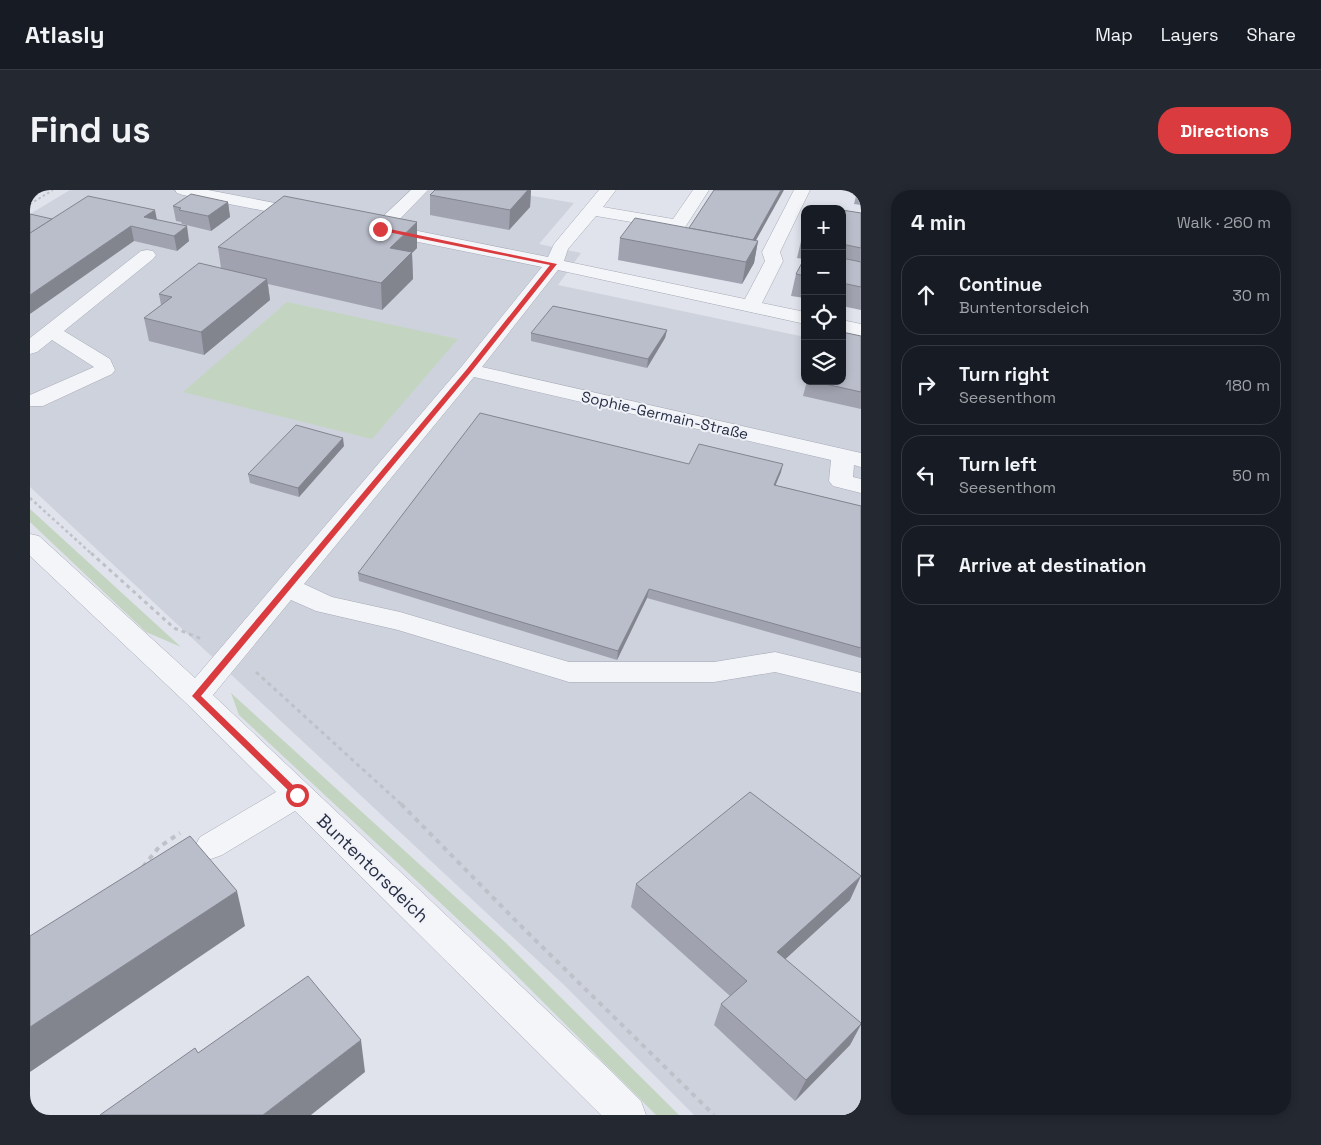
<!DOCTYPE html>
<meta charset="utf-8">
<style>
body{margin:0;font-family:"Space Grotesk",sans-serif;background:#242831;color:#f1f3f6}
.controls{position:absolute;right:15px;top:15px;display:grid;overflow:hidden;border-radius:10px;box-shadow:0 2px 8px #0003}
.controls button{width:45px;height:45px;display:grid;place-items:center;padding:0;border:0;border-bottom:1px solid #363941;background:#171b24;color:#f1f3f6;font:25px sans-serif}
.stop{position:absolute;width:15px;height:15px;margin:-11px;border:4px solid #da3b3f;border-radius:50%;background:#fff}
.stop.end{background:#da3b3f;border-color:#fff;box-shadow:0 1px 5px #0008}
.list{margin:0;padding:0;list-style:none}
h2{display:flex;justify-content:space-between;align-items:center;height:65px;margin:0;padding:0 20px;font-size:21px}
h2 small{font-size:16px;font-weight:400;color:#9ea1a6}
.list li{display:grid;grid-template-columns:32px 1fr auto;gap:15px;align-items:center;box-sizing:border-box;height:80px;margin:0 10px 10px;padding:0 10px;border:1px solid #363941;border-radius:20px}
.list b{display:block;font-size:19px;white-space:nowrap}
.list p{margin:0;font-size:16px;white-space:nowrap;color:#9ea1a6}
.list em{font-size:16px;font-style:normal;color:#9ea1a6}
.icon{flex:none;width:28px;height:28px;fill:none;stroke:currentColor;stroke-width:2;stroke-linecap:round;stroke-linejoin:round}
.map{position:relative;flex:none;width:831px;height:925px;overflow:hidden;border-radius:20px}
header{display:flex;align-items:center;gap:30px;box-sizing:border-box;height:70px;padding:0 25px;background:#171b24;border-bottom:1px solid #363941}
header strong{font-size:24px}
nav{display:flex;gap:28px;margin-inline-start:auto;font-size:18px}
.intro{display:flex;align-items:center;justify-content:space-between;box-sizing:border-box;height:120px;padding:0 30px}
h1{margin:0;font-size:35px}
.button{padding:12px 22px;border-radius:20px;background:#da3b3f;color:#fff;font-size:18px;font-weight:700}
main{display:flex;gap:30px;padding:0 30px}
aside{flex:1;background:#171b24;border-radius:20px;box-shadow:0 2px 8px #0003}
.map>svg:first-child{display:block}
.built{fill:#ced2dd}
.green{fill:#c3d5c1}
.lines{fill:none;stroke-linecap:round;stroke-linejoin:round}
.minor-casing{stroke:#a5a9b6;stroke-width:1}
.path-far3{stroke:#bfc1c9;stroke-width:2;stroke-dasharray:2.5 2.5;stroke-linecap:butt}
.path-far2{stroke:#bfc1c9;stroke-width:2.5;stroke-dasharray:3 3;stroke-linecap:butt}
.path-far1{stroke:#bfc1c9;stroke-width:3;stroke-dasharray:4 4;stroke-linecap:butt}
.path{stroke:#bfc1c9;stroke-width:4;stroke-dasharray:5 5;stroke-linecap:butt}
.minor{fill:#f4f5f8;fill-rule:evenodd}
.wall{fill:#a0a3af}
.shaded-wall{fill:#82858e}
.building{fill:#babecb;stroke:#82858e}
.route{fill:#da3b3f}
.labels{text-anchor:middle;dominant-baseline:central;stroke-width:4;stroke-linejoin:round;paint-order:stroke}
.far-street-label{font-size:15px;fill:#272e44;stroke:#f0f2f8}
.street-label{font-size:18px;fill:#272e44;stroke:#f0f2f8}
</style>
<header>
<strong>Atlasly</strong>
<nav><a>Map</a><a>Layers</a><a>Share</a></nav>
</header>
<div class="intro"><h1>Find us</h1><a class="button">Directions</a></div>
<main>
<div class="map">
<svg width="831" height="925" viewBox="0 0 831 925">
<rect width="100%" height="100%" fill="#e0e3eb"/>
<!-- built -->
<path class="built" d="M 40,0 L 468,0 L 544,13 L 509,54 L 551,63 L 528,95 L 775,147 L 775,191 L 812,191 L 831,159 L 831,925 L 664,925 L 534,795 L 0,297 L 0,24 Z"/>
<!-- green -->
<g class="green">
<path d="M 257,112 L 428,149 L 342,249 L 153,202 Z"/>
<path d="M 0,319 L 151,457 L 116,442 L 0,332 Z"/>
<path d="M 201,503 L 475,752 L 649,925 L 626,925 L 463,762 L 209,525 Z"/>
</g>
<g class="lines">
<defs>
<g id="minor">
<path d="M 145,0 L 178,0 L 276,19 L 282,20 L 284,24 L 282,28 L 276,29 L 153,5 L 147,3 Z"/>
<path d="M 381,0 L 398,0 L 363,36 L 518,67 L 524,54 L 569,0 L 586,0 L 573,17 L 643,29 L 663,0 L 679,0 L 654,39 L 648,40 L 566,26 L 538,59 L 534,71 L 715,109 L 735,71 L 732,62 L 764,0 L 780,0 L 750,62 L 753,71 L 732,113 L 775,122 L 775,134 L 528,80 L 452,177 L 831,263 L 831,277 L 824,275 L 823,287 L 831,289 L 831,303 L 803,296 L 799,291 L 801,270 L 444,187 L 274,394 L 302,407 L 370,422 L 539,472 L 684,472 L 745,462 L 831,483 L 831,503 L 745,482 L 684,492 L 539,492 L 368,440 L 286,421 L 261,410 L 183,505 L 581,881 L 611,911 L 616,925 L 571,925 L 265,621 L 192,665 L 181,669 L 170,665 L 165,656 L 170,647 L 246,602 L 156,513 L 0,366 L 0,344 L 9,346 L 165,488 L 432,176 L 512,77 L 344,43 L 341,39 L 344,35 Z"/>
<path d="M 117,60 L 123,61 L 126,65 L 123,69 L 34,141 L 80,169 L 85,180 L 82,184 L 13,216 L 0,216 L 0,205 L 64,177 L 22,150 L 7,162 L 0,164 L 0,148 L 111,61 Z"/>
<path d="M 812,130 L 831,134 L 831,146 L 812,142 Z"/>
</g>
</defs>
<!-- minor casing -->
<use href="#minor" class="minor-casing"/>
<!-- path-far3 -->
<path class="path-far3" d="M 0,14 L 23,0"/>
<!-- path-far2 -->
<path class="path-far2" d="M 0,308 L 63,365"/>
<!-- path-far1 -->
<g class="path-far1">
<path d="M 61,363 L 144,438 L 172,449"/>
<path d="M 226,482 L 372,615"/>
</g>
<!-- path -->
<g class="path">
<path d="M 371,614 L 493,738 L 684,925"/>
<path d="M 113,677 L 129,657 L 150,643"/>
</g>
<!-- minor -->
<use href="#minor" class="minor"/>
</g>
<!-- wall -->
<g class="wall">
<path d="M 405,0 L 501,0 L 500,17 L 479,40 L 400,25 L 400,5 Z"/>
<path d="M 817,0 L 831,0 L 831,15 L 824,14 L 827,2 Z"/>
<path d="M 198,12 L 200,27 L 181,41 L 152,34 L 151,32 L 146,31 L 143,16 Z"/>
<path d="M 812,20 L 831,23 L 831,120 L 812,116 Z"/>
<path d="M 22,29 L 127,30 L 159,51 L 147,61 L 104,51 Z"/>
<path d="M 775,41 L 775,108 L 761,106 L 766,84 L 774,69 L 767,68 L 772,47 Z"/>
<path d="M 590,48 L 725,51 L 728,51 L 724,73 L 712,94 L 588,70 Z"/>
<path d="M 188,57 L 387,58 L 382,63 L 383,89 L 352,120 L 238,94 L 240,110 L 174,165 L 119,151 L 114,128 L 131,115 L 129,104 L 191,78 Z"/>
<path d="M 637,140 L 635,148 L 617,178 L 501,151 L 501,143 Z"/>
<path d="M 831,146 L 831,219 L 773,206 L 777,191 L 812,191 Z"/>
<path d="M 314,256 L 269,307 L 220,293 L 218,284 Z"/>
<path d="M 659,274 L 751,282 L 745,295 L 831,316 L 831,468 L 617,408 L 587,470 L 329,391 L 328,383 Z"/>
<path d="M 606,694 L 820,710 L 755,769 L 831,835 L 820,855 L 765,911 L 684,835 L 691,814 L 700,806 L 601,717 Z"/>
</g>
<!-- shaded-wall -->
<g class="shaded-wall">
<path d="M 498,0 L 501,0 L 500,17 L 479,40 L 480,20 Z"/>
<path d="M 751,0 L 754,0 L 720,61 L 721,53 Z"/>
<path d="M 198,12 L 200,27 L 181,41 L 178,26 Z"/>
<path d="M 125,20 L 128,35 L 114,27 Z"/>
<path d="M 387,32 L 387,58 L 382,63 L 383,89 L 352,120 L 351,93 L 360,58 Z"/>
<path d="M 101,36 L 104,51 L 0,124 L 0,105 Z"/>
<path d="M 157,36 L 159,51 L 147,61 L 144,46 Z"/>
<path d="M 728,51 L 724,73 L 712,94 L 716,72 Z"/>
<path d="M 237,89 L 240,110 L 174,165 L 171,142 Z"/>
<path d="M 637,140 L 635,148 L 617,178 L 618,169 Z"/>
<path d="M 313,248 L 314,256 L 269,307 L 268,298 Z"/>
<path d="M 753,274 L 751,282 L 742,304 L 744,295 Z"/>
<path d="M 619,399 L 617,408 L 587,470 L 588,461 Z"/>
<path d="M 831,686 L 820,710 L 738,785 L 747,762 Z"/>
<path d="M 207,701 L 215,736 L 0,882 L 0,837 Z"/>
<path d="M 831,834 L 820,855 L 765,911 L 776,890 Z"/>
<path d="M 331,850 L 335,882 L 281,925 L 233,925 Z"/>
</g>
<!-- building -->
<g class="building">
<path d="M 405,0 L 498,0 L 480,20 L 400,5 Z"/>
<path d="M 684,0 L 751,0 L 723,50 L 659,38 Z"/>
<path d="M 161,4 L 198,12 L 178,26 L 149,20 L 151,18 L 143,16 Z"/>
<path d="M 58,6 L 125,20 L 114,27 L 157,36 L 144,46 L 101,36 L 0,105 L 0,43 Z"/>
<path d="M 254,6 L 387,32 L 360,58 L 382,62 L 351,93 L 188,57 Z"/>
<path d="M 788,16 L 806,19 L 787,19 Z"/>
<path d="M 812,20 L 831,23 L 831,58 L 812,54 Z"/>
<path d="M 0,24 L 22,29 L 0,43 Z"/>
<path d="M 605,28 L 728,51 L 716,72 L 590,48 Z"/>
<path d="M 775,41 L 775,47 L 772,47 Z"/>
<path d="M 775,67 L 775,86 L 766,84 Z"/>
<path d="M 812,68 L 831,72 L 831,97 L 812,93 Z"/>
<path d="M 169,73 L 237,89 L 171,142 L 114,128 L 142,107 L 129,104 Z"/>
<path d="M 523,116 L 637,140 L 618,169 L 501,143 Z"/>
<path d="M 812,142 L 831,146 L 831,202 L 782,191 L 812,191 Z"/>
<path d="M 450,223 L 659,274 L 669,254 L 753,274 L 744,295 L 831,316 L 831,458 L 619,399 L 588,461 L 328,383 Z"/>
<path d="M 266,235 L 313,248 L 268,298 L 218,284 Z"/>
<path d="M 720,602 L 831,686 L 747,762 L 831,833 L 831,834 L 776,890 L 691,814 L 717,791 L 606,694 Z"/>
<path d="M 160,646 L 207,701 L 0,837 L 0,746 Z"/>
<path d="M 278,786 L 331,850 L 233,925 L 70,925 L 165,858 L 168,863 Z"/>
</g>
<!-- route -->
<path class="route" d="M 350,37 L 527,74 L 441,182 L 171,506 L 270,602 L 271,605 L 267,609 L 162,506 L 437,179 L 520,75 L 348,40 Z"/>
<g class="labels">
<!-- far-street labels -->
<g class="far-street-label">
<text transform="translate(635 225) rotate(13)">Sophie-Germain-Straße</text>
</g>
<!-- street labels -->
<g class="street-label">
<text transform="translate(343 678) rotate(44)">Buntentorsdeich</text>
</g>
</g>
</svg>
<div class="controls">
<button>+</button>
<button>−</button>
<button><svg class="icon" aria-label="locate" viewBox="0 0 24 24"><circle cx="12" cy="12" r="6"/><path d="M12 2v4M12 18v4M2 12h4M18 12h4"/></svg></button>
<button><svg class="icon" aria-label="layers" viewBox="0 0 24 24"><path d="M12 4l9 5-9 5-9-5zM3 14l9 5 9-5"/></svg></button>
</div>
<div class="stop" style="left:267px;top:605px"></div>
<div class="stop end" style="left:350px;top:39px"></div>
</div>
<aside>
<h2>4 min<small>Walk · 260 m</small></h2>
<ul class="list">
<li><svg class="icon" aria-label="ahead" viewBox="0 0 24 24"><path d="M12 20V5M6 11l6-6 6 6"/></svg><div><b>Continue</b><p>Buntentorsdeich</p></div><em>30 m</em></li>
<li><svg class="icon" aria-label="right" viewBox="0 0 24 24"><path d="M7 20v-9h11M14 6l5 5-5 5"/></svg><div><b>Turn right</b><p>Seesenthom</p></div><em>180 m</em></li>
<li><svg class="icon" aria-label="left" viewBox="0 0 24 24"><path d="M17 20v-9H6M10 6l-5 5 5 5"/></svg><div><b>Turn left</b><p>Seesenthom</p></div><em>50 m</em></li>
<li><svg class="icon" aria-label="arrive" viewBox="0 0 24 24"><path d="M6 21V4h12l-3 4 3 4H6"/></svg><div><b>Arrive at destination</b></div></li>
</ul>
</aside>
</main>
